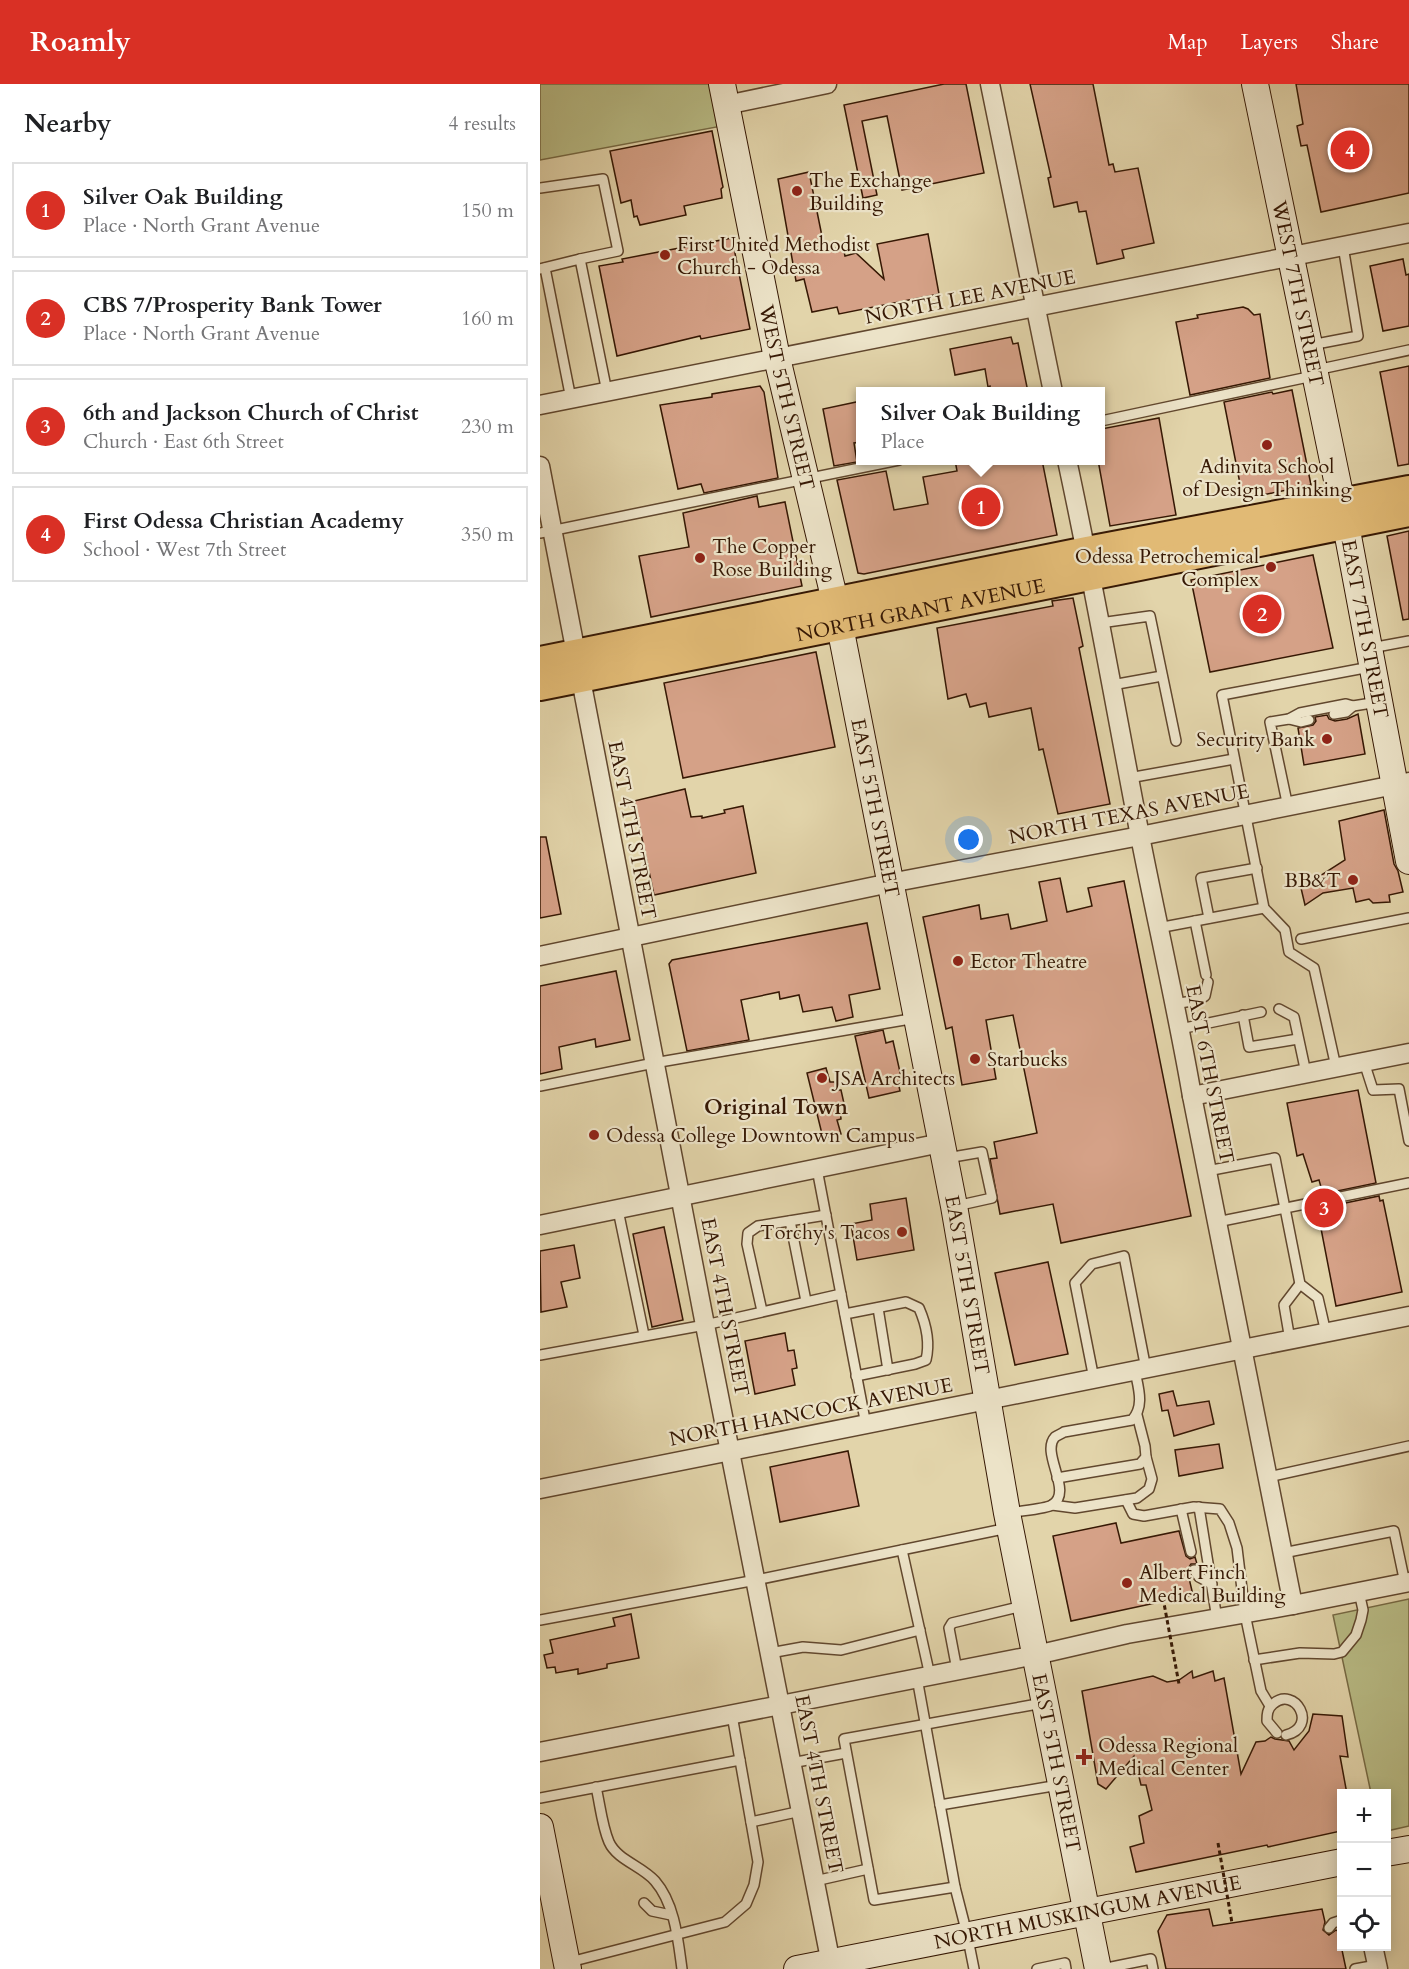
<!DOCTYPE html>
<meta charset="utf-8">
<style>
body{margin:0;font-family:Cardo,serif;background:#f6f6f6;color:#202124}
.controls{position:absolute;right:18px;bottom:18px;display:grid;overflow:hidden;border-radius:0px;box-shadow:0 3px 15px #0003}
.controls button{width:54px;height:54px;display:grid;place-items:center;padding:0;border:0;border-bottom:2px solid #e0e0e0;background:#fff;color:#202124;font:30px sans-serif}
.you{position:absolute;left:429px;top:756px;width:21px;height:21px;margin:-15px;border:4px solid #fff;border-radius:50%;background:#1a73e8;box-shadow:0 0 0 9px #1a73e833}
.badge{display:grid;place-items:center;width:39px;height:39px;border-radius:50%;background:#d93025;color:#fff;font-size:20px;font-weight:700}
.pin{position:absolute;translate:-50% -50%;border:3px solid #fff;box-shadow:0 2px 6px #0006}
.popup{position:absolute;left:316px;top:303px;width:249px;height:78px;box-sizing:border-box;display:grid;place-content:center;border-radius:0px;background:#fff;filter:drop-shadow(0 2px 4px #0005);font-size:20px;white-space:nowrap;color:#757577}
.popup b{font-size:22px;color:#202124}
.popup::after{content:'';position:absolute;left:50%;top:100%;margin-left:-12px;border:12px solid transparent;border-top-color:#fff}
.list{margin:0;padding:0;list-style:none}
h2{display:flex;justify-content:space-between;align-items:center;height:78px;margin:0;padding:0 24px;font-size:26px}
h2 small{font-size:20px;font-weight:400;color:#757577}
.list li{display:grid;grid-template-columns:39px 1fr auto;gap:18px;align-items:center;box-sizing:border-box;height:96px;margin:0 12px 12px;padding:0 12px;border:2px solid #e0e0e0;border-radius:0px}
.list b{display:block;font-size:22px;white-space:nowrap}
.list p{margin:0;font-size:20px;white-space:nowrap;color:#757577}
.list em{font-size:20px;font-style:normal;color:#757577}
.icon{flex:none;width:33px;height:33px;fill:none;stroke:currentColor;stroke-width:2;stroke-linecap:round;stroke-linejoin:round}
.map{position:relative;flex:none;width:869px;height:1885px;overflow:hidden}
header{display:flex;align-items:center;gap:36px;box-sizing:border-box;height:84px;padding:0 30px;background:#d93025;color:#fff}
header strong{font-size:28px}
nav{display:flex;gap:33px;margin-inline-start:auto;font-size:21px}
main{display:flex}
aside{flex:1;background:#fff}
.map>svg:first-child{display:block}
.green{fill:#b8bb85;stroke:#776a44;stroke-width:1.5}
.building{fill:#d5a187;stroke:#361804;stroke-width:1.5}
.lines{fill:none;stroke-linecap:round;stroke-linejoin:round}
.lane-casing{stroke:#61472e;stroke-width:12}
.street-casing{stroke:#61472e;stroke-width:21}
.secondary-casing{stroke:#361804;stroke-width:28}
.primary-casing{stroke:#361804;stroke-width:32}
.lane{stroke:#ece3c8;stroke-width:9}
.street{stroke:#ece3c8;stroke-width:18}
.secondary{stroke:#ece3c8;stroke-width:26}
.primary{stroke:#e1ba75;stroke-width:28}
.path-bridge{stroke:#361804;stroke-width:3;stroke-dasharray:4.5 3;stroke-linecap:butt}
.poi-dot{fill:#8f2418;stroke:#ece3c8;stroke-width:2}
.labels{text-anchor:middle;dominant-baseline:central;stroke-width:4.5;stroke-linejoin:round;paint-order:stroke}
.poi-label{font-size:20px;fill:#361804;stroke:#ece3c8;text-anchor:start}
.street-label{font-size:20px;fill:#361804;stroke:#ece3c8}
.neighbourhood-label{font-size:21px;font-weight:bold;fill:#361804;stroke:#ece3c8}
</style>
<header>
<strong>Roamly</strong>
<nav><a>Map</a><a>Layers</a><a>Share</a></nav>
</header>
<main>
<aside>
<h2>Nearby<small>4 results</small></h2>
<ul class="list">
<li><span class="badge">1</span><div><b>Silver Oak Building</b><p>Place · North Grant Avenue</p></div><em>150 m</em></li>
<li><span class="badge">2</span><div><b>CBS 7/Prosperity Bank Tower</b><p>Place · North Grant Avenue</p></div><em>160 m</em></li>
<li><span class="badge">3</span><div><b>6th and Jackson Church of Christ</b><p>Church · East 6th Street</p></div><em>230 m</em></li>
<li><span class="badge">4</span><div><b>First Odessa Christian Academy</b><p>School · West 7th Street</p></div><em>350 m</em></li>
</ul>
</aside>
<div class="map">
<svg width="869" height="1885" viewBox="0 0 869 1885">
<rect width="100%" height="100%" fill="#e2d4aa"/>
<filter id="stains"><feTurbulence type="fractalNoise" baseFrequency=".00333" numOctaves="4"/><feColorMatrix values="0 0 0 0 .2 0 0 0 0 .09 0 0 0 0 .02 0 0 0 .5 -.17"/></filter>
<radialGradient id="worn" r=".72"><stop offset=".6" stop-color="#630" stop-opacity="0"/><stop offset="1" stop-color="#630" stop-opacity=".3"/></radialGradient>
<!-- green -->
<g class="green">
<path d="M 0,0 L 174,0 L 182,42 L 0,76 Z"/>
<path d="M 869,1515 L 869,1742 L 847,1747 L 846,1710 L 831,1709 L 793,1531 Z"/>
</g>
<!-- building -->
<g class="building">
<path d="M 404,0 L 426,0 L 444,89 L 362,106 L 347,32 L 322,37 L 337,111 L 323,114 L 304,21 Z"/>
<path d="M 490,0 L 553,0 L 569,81 L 573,80 L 575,88 L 598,84 L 614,159 L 582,166 L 584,174 L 557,180 L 546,127 L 539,128 L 537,118 L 514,123 L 508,94 L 511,93 Z"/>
<path d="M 756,0 L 869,0 L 869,109 L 781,128 L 767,61 L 761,62 L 757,42 L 763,40 Z"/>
<path d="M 172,47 L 183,103 L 181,105 L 182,114 L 144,122 L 146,131 L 100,141 L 97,132 L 94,133 L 91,116 L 81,119 L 70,67 Z"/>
<path d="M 269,88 L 285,167 L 303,163 L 305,172 L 316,169 L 344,195 L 337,160 L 388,150 L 399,210 L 299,230 L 297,223 L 272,228 L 264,195 L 256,197 L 238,95 Z"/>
<path d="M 192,154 L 210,245 L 161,255 L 160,252 L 77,272 L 59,182 L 83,178 L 82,175 Z"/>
<path d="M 863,175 L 866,191 L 869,190 L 869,242 L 843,247 L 830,182 Z"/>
<path d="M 703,223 L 708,225 L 714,231 L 720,230 L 730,294 L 650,311 L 636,238 L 658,234 L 657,231 Z"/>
<path d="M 471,253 L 473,260 L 478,259 L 488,308 L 451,308 L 450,302 L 448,303 L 445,285 L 415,291 L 410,265 Z"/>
<path d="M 869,282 L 869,380 L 858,382 L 840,288 Z"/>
<path d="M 220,302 L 224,308 L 238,394 L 164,409 L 161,400 L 138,405 L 120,321 L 172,313 L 172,310 Z"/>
<path d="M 752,306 L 771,401 L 703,415 L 684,318 L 732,308 L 733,310 Z"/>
<path d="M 321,317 L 321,358 L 314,359 L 317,378 L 294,382 L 283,325 Z"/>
<path d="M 619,334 L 636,431 L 570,442 L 558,376 L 561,376 L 561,345 Z"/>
<path d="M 415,376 L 502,376 L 517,451 L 324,490 L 318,489 L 297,396 L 346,387 L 354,426 L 388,420 L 383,393 L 417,387 Z"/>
<path d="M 217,412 L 219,423 L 245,418 L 262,502 L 111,533 L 99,472 L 149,463 L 143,429 Z"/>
<path d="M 869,447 L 869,535 L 863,536 L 847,452 Z"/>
<path d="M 773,471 L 793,564 L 670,588 L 651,496 Z"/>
<path d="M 533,514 L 543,562 L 539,564 L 570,720 L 518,730 L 503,665 L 499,666 L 491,624 L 449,633 L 446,619 L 430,623 L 426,610 L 408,615 L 397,544 L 513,522 L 512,517 Z"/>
<path d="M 276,568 L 295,663 L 143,694 L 124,599 Z"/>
<path d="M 818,630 L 825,670 L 764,681 L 758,644 L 773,641 L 776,637 L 775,633 L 787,631 L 789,635 L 795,637 L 807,635 Z"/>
<path d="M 145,705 L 151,733 L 162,732 L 162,734 L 185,729 L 184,726 L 203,722 L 216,789 L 114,811 L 94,717 Z"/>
<path d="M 844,726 L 854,780 L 858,787 L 863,808 L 849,811 L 850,818 L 833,819 L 829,815 L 816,818 L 813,804 L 783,809 L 765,821 L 761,804 L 805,776 L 799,737 Z"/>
<path d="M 0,753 L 6,753 L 21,830 L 0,834 Z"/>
<path d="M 520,794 L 527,828 L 552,822 L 548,804 L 584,797 L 651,1132 L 521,1159 L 513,1120 L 460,1130 L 450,1075 L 457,1074 L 454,1058 L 497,1049 L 473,931 L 446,936 L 456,995 L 422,1001 L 412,943 L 406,945 L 383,833 L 439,821 L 441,835 L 468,830 L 471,845 L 507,837 L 499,798 Z"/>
<path d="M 327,839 L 340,905 L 309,911 L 313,933 L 296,937 L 292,923 L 263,928 L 259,911 L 240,915 L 239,908 L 201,916 L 209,956 L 147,967 L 129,880 L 132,876 Z"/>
<path d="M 76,887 L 90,956 L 56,963 L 55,955 L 19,963 L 22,985 L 0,990 L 0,902 Z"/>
<path d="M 343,946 L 346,959 L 353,957 L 362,997 L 358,998 L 360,1007 L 329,1014 L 315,952 Z"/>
<path d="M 286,984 L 290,998 L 295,998 L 297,1006 L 301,1006 L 305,1024 L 300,1025 L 301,1035 L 297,1036 L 301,1050 L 283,1054 L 267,989 Z"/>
<path d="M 818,1006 L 836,1099 L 783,1110 L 779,1096 L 772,1098 L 763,1070 L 757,1072 L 747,1019 Z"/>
<path d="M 839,1112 L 840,1117 L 843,1116 L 862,1208 L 796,1222 L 778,1129 L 787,1127 L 786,1123 Z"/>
<path d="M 366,1114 L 374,1166 L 317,1176 L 311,1140 L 332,1136 L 330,1120 Z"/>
<path d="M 124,1143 L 143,1236 L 112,1243 L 93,1150 Z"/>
<path d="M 34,1161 L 40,1194 L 21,1198 L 27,1223 L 1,1228 L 0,1167 Z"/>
<path d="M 508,1178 L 528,1270 L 475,1281 L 455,1189 Z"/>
<path d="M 245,1249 L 248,1267 L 254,1266 L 257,1284 L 252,1285 L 255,1301 L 215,1310 L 205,1257 Z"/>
<path d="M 633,1307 L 637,1322 L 669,1317 L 674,1340 L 634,1352 L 628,1326 L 622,1327 L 619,1310 Z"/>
<path d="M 679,1360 L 683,1384 L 639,1392 L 635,1366 Z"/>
<path d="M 308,1367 L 319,1422 L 240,1438 L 230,1383 Z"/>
<path d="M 576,1439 L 581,1459 L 639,1447 L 646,1472 L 650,1475 L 655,1473 L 657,1480 L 651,1480 L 647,1486 L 653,1511 L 531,1537 L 513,1452 Z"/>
<path d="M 91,1530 L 99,1574 L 67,1580 L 67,1584 L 38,1590 L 38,1585 L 16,1589 L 15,1583 L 7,1584 L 4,1571 L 13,1569 L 10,1556 L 75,1542 L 73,1534 Z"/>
<path d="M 652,1587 L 653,1594 L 673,1587 L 675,1597 L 684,1594 L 701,1690 L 716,1658 L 725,1657 L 731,1653 L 735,1655 L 749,1657 L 754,1666 L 769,1647 L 773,1630 L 802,1632 L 808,1673 L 800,1672 L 807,1710 L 801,1710 L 801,1747 L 728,1763 L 727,1761 L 596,1788 L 590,1763 L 604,1759 L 599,1732 L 612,1726 L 606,1701 L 601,1701 L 594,1672 L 566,1705 L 558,1700 L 542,1607 L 613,1592 L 627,1598 L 639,1596 Z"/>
<path d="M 669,1825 L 673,1842 L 782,1825 L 785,1838 L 783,1846 L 789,1851 L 796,1846 L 798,1847 L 806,1885 L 626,1885 L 618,1847 L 627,1831 Z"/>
</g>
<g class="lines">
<defs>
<g id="lane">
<path d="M 0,104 L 63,95 L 78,167 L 40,175"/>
<path d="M 5,184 L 31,315"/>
<path d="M 0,185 L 40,175 L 67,308"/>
<path d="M 771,261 L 818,252 L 803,162"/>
<path d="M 776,286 L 869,266"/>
<path d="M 561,337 L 773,292"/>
<path d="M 0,449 L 359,376"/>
<path d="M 560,539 L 610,532 L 636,657"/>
<path d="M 831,564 L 869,557"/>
<path d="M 572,601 L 622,592"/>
<path d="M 794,630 L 806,628 L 813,622"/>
<path d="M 749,635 L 761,638 L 769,636"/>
<path d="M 589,694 L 694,675"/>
<path d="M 748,723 L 730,638 L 749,635 L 760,629 L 806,620 L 813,622 L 838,618"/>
<path d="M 669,834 L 661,794 L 717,784"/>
<path d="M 655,837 L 666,891"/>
<path d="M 618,844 L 724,824"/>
<path d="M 761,855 L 869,834"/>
<path d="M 633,920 L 659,916 L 665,912 L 668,898"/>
<path d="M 739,925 L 754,933 L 766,989"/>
<path d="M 703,931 L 709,963 L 758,955"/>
<path d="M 640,945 L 721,928"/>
<path d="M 824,978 L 833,1006 L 859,1005 L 869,1057"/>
<path d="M 796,983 L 774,884 L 749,868 L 745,846 L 724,824 L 682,611 L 830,583"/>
<path d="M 0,1002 L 114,979 L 376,934"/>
<path d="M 407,1074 L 442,1068 L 452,1114 L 416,1122"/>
<path d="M 277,1085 L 326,1341"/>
<path d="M 667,1087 L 735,1074 L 760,1200 L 778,1214 L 786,1249"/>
<path d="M 78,1126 L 104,1251"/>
<path d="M 250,1137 L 266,1217"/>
<path d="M 677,1138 L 869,1099"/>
<path d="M 338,1224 L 348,1286"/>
<path d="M 222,1227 L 207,1160 L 208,1149 L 218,1142 L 286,1131"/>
<path d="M 305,1230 L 366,1218 L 379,1224 C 386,1240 390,1259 386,1276 L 375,1280 L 316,1292"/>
<path d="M 750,1256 L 744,1221 L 760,1200"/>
<path d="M 0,1271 L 165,1241 L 301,1210"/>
<path d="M 554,1295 L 535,1199 L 552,1180 L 584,1172 L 606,1285"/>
<path d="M 728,1393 L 869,1362"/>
<path d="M 517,1394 L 600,1380 L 606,1373 L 605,1362 L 597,1331"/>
<path d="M 586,1416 L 593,1430 L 604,1432 L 654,1423 L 680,1425 L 689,1439 L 697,1464 L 705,1530 L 721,1607 L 730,1622"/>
<path d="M 512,1421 L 535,1424 L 597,1414 L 609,1405 L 612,1395 L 606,1373"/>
<path d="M 659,1423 L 677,1535"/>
<path d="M 641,1425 L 651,1468"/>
<path d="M 469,1429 C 478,1427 506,1425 512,1421 C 534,1408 500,1369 515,1353 C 518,1351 521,1350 524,1348 L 592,1336 C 605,1322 598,1303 595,1287"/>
<path d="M 362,1466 L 390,1592"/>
<path d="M 743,1469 L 854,1447 L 865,1499"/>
<path d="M 654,1486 L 659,1493 L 672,1500"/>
<path d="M 0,1536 L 216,1496 L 468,1444"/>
<path d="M 230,1569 L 263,1563 L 301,1566 L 380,1546"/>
<path d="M 714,1576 L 760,1569 L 794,1570 L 802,1568 L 816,1551 L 821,1536 L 823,1526 L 819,1508"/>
<path d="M 417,1586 L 409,1544 L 412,1539 L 483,1522"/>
<path d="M 377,1594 L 415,1803 L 427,1850 L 434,1885"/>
<path d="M 737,1649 L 727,1637 C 727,1631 727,1625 733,1620 C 755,1601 779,1643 746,1651"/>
<path d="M 251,1679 L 306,1669"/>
<path d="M 56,1703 C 60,1720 62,1742 69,1758 C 77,1776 102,1782 115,1797 C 135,1820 138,1856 142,1885"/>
<path d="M 0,1714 L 200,1676"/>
<path d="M 400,1721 L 519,1701"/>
<path d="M 211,1738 L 261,1727"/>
<path d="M 275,1797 L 328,1785"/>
<path d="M 415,1803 L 334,1816 L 304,1655 L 503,1619"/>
<path d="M 104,1819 L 112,1827 L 131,1831"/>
<path d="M 789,1844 L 793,1839 L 802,1836"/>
<path d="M 30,1878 L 185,1838 L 206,1820 L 214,1801 L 218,1778 L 192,1631"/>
<path d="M 497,1885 L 525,1879 L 526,1885"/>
<path d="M 562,1885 L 611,1875 L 613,1885"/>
<path d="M 815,1885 L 837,1881"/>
</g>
<g id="street">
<path d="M 450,0 L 513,308"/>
<path d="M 186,21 L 287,0"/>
<path d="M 0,321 L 869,149"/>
<path d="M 527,376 C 554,501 576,627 600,752 C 617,839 637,925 652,1012 L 753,1521"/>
<path d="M 0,382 L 165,1241 L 292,1885"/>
<path d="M 0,872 L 350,799 L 600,752 L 869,698"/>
<path d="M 652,1012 L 869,969"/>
<path d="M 0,1141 L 401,1059"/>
<path d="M 0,1405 L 869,1232"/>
<path d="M 0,1668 L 496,1571 L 587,1550 L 753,1521 L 869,1498"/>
<path d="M 833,1862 L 838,1885"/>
</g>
<g id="secondary">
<path id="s1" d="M 182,0 L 237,274 L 295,517 L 414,1122 L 467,1429 L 558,1885"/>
<path id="s2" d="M 715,0 L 802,420 L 869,777"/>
<path d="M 0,1743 L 28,1885"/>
<path d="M 846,1769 L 869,1765"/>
<path id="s3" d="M 257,1885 L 802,1778"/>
</g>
<g id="primary">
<path d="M 0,577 L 547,467 L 869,406"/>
<path id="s4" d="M 0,602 L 869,428"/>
</g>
</defs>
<!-- lane casing -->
<use href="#lane" class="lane-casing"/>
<!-- street casing -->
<use href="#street" class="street-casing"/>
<!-- secondary casing -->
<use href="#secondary" class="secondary-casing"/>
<!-- primary casing -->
<use href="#primary" class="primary-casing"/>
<!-- lane -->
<use href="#lane" class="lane"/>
<!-- street -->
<use href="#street" class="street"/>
<!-- secondary -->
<use href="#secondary" class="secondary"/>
<!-- primary -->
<use href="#primary" class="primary"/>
<!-- path-bridge -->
<g class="path-bridge">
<path d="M 623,1514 L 639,1600"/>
<path d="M 678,1759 L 692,1839"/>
</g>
</g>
<!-- markers -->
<g class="poi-dot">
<circle cx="257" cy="107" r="6"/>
<circle cx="125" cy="171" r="6"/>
<circle cx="727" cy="361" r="6"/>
<circle cx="160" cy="474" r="6"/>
<circle cx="731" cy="483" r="6"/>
<circle cx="787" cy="655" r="6"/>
<circle cx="813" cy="796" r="6"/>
<circle cx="418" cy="877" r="6"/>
<circle cx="435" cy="975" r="6"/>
<circle cx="282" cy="994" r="6"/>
<circle cx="54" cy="1051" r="6"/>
<circle cx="362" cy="1148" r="6"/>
<circle cx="587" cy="1499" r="6"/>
<path d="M541 1664h6v6h6v6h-6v6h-6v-6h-6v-6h6z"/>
</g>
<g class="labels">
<!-- poi labels -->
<g class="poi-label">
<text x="269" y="96">The Exchange<tspan x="269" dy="23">Building</tspan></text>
<text x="137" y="160">First United Methodist<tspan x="137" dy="23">Church - Odessa</tspan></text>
<text x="727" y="382" text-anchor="middle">Adinvita School<tspan x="727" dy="23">of Design Thinking</tspan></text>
<text x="172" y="462">The Copper<tspan x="172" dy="23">Rose Building</tspan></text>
<text x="719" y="472" text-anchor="end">Odessa Petrochemical<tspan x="719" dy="23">Complex</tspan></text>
<text x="775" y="655" text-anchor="end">Security Bank</text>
<text x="801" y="796" text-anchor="end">BB&amp;T</text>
<text x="430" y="877">Ector Theatre</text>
<text x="447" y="975">Starbucks</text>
<text x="294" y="994">JSA Architects</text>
<text x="66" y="1051">Odessa College Downtown Campus</text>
<text x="350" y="1148" text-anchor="end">Torchy's Tacos</text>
<text x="599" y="1488">Albert Finch<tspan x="599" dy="23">Medical Building</tspan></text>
<text x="558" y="1661">Odessa Regional<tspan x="558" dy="23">Medical Center</tspan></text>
</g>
<!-- street labels -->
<g class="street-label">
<text stroke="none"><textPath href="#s2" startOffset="214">WEST 7TH STREET</textPath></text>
<text transform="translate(430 213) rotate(-11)">NORTH LEE AVENUE</text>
<text stroke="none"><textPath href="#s1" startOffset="320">WEST 5TH STREET</textPath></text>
<text stroke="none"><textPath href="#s4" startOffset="388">NORTH GRANT AVENUE</textPath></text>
<text stroke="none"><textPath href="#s2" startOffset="556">EAST 7TH STREET</textPath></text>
<text stroke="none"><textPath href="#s1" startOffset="740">EAST 5TH STREET</textPath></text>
<text transform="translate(589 730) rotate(-11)">NORTH TEXAS AVENUE</text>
<text transform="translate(92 746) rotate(79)">EAST 4TH STREET</text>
<text transform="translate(670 990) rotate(79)">EAST 6TH STREET</text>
<text stroke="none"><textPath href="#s1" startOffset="1226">EAST 5TH STREET</textPath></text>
<text transform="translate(185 1223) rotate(79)">EAST 4TH STREET</text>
<text transform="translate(271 1328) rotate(-11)">NORTH HANCOCK AVENUE</text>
<text stroke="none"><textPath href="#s1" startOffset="1712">EAST 5TH STREET</textPath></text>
<text transform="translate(279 1700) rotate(79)">EAST 4TH STREET</text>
<text stroke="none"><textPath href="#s3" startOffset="296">NORTH MUSKINGUM AVENUE</textPath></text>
</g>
<!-- neighbourhood labels -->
<g class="neighbourhood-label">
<text x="236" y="1023">Original Town</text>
</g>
</g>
<rect width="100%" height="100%" filter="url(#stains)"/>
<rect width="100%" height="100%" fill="url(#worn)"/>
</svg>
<div class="controls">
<button>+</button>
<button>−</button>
<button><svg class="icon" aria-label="locate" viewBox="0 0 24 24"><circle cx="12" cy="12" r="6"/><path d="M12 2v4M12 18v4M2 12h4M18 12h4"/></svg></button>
</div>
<div class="you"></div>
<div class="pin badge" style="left:441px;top:423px">1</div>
<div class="popup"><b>Silver Oak Building</b>Place</div>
<div class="pin badge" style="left:722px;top:530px">2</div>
<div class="pin badge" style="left:784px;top:1124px">3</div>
<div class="pin badge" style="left:810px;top:66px">4</div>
</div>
</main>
